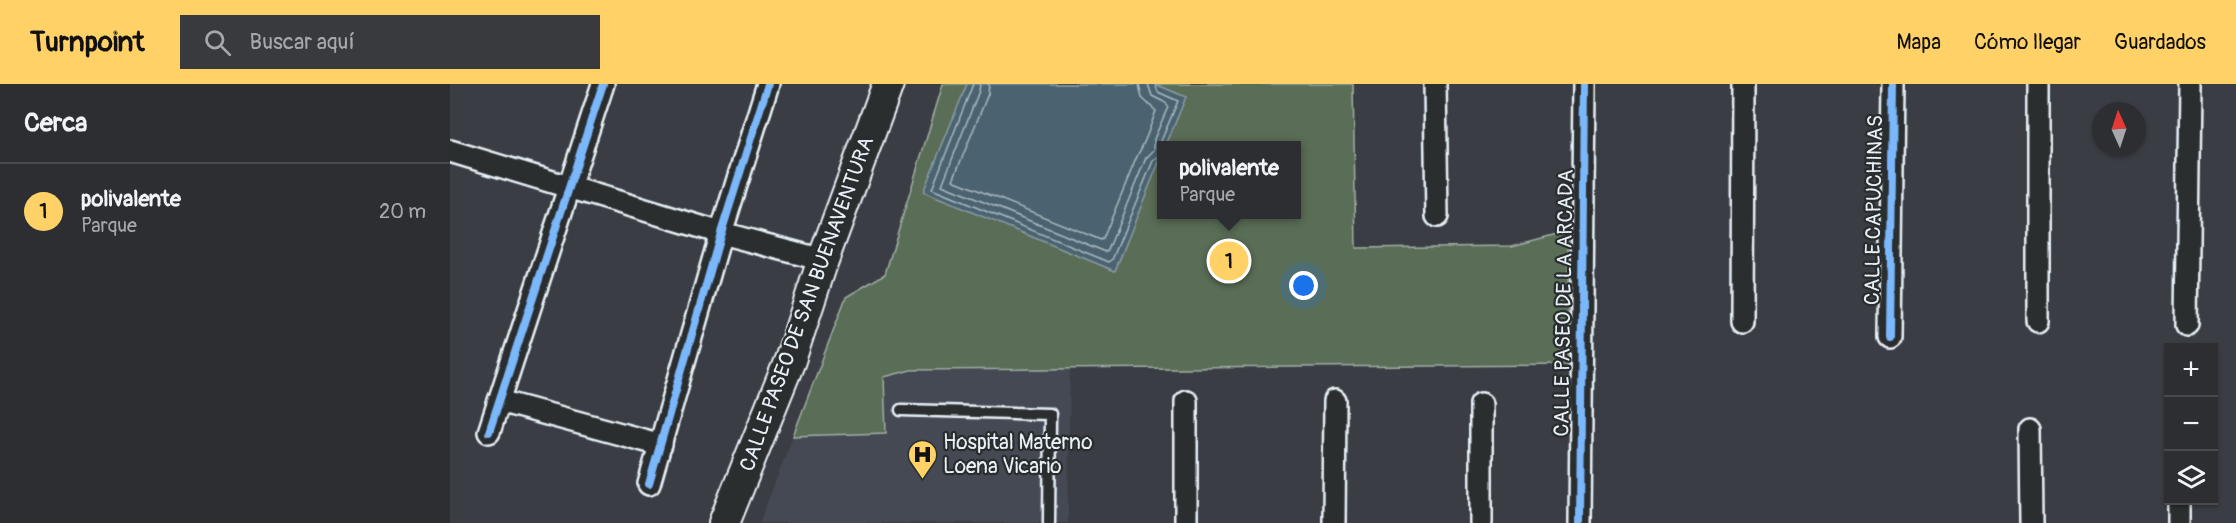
<!DOCTYPE html>
<html lang="es">
<meta charset="utf-8">
<style>
body{margin:0;font-family:Pangolin,sans-serif;background:#383a3e;color:#f1f3f6}
.controls{position:absolute;right:18px;bottom:18px;display:grid;overflow:hidden;border-radius:0px;box-shadow:0 2px 4px #0004}
.controls button{width:54px;height:54px;display:grid;place-items:center;padding:0;border:0;border-bottom:2px solid #484a4d;background:#2c2e32;color:#f1f3f6;font:30px sans-serif}
.compass{position:absolute;left:1642px;top:18px;width:54px;height:54px;border-radius:50%;background:#2c2e32;box-shadow:0 2px 4px #0004;rotate:357deg}
.you{position:absolute;left:854px;top:202px;width:21px;height:21px;margin:-15px;border:4px solid #fff;border-radius:50%;background:#1a73e8;box-shadow:0 0 0 9px #1a73e833}
.badge{display:grid;place-items:center;width:39px;height:39px;border-radius:50%;background:#ffd166;color:#111;font-size:20px;font-weight:700}
.pin{position:absolute;translate:-50% -50%;border:3px solid #fff;box-shadow:0 2px 6px #0006}
.popup{position:absolute;left:707px;top:57px;width:144px;height:78px;box-sizing:border-box;display:grid;place-content:center;border-radius:0px;background:#2c2e32;filter:drop-shadow(0 2px 4px #0005);font-size:20px;white-space:nowrap;color:#a6a8ac}
.popup b{font-size:22px;color:#f1f3f6}
.popup::after{content:'';position:absolute;left:50%;top:100%;margin-left:-12px;border:12px solid transparent;border-top-color:#2c2e32}
.list{margin:0;padding:0;list-style:none}
h2{display:flex;justify-content:space-between;align-items:center;height:78px;margin:0;padding:0 24px;font-size:26px}
h2 small{font-size:20px;font-weight:400;color:#a6a8ac}
.list li{display:grid;grid-template-columns:39px 1fr auto;gap:18px;align-items:center;box-sizing:border-box;height:96px;padding:0 24px;border-top:2px solid #484a4d}
.list b{display:block;font-size:22px;white-space:nowrap}
.list p{margin:0;font-size:20px;white-space:nowrap;color:#a6a8ac}
.list em{font-size:20px;font-style:normal;color:#a6a8ac}
.icon{flex:none;width:33px;height:33px;fill:none;stroke:currentColor;stroke-width:2;stroke-linecap:round;stroke-linejoin:round}
.map{position:relative;flex:none;width:1786px;height:439px;overflow:hidden}
header{display:flex;align-items:center;gap:36px;box-sizing:border-box;height:84px;padding:0 30px;background:#ffd166;color:#111}
header strong{font-size:28px}
nav{display:flex;gap:33px;margin-inline-start:auto;font-size:21px}
.search{width:420px;height:54px;background:#383a3e;display:flex;align-items:center;gap:15px;box-sizing:border-box;padding:0 21px;border-radius:0px;color:#a6a8ac;font-size:22px}
main{display:flex}
aside{flex:1;background:#2c2e32}
.map>svg:first-child{display:block}
.built{fill:#454852}
.green{fill:#5a6d57;stroke:#a1afa8;stroke-width:1.5;fill-rule:evenodd}
.water{fill:#4b6470;stroke:#8a9ca6;stroke-width:1.5}
.lines{fill:none;stroke-linecap:round;stroke-linejoin:round}
.shore{stroke:#a9b9c2;stroke-width:1.5}
.service-casing{stroke:#e8f1f8;stroke-width:15}
.minor-casing{stroke:#e8f1f8;stroke-width:26}
.secondary-casing{stroke:#e8f1f8;stroke-width:34}
.service{stroke:#2a2d2e;stroke-width:10}
.minor{stroke:#2a2d2e;stroke-width:21}
.secondary{stroke:#2a2d2e;stroke-width:30}
.cycleway-casing{stroke:#2a2d2e;stroke-width:11}
.cycleway{stroke:#7ab7fb;stroke-width:8}
.labels{text-anchor:middle;dominant-baseline:central;stroke-width:4.5;stroke-linejoin:round;paint-order:stroke}
.street-label{font-size:21px;fill:#e8f1f8;stroke:#2a2d2e}
.poi-label{font-size:21px;fill:#e8f1f8;stroke:#2a2d2e;text-anchor:start}
</style>
<header>
<strong>Turnpoint</strong>
<div class="search"><svg class="icon" aria-label="search" viewBox="0 0 24 24"><circle cx="10" cy="10" r="6"/><path d="M15 15l6 6"/></svg>Buscar aquí</div>
<nav><a>Mapa</a><a>Cómo llegar</a><a>Guardados</a></nav>
</header>
<main>
<aside>
<h2>Cerca<small></small></h2>
<ul class="list">
<li><span class="badge">1</span><div><b>polivalente</b><p>Parque</p></div><em>20 m</em></li>
</ul>
</aside>
<div class="map">
<svg width="1786" height="439" viewBox="0 0 1786 439">
<rect width="100%" height="100%" fill="#3a3d43"/>
<filter id="ink" filterUnits="userSpaceOnUse"><feTurbulence type="fractalNoise" baseFrequency=".0167" numOctaves="2"/><feDisplacementMap in="SourceGraphic" scale="12" xChannelSelector="R" yChannelSelector="G"/><feConvolveMatrix kernelMatrix="1 2 1 2 8 2 1 2 1" color-interpolation-filters="sRGB"/></filter>
<g filter="url(#ink)">
<!-- built -->
<path class="built" d="M 620,284 L 618,439 L 309,439 L 343,352 L 436,348 L 434,293 L 453,288 Z"/>
<!-- green -->
<path class="green" d="M 493,0 L 903,0 L 906,164 L 1062,162 L 1118,147 L 1118,281 L 461,286 L 434,293 L 436,349 L 343,352 L 396,213 L 435,190 ZM 712,62 L 846,62 L 846,130 L 712,130 Z"/>
<!-- water -->
<path class="water" d="M 517,0 L 705,0 L 736,13 L 716,61 L 712,62 L 711,73 L 665,187 L 473,108 Z"/>
<g class="lines">
<!-- shore -->
<g class="shore">
<path d="M 523,0 L 482,105 L 659,178 L 662,176 L 703,77 L 707,74 L 712,73"/>
<path d="M 530,0 L 529,7 L 492,101 L 656,168 L 658,166 L 696,74 L 704,66 L 704,55 L 718,23 L 716,19 L 702,12 L 698,0"/>
<path d="M 539,0 L 538,10 L 503,96 L 651,156 L 653,155 L 688,70 C 696,58 700,42 706,27 L 692,14 L 689,0"/>
<path d="M 705,0 L 708,8 L 728,17 L 711,57 L 712,63"/>
</g>
<defs>
<path id="service" d="M 451,326 L 600,330 L 599,439"/>
<g id="minor">
<path d="M 985,0 L 987,132"/>
<path d="M 0,67 L 271,149 L 373,176"/>
<path d="M 1292,237 L 1293,0"/>
<path d="M 1588,237 L 1588,0"/>
<path d="M 1737,241 L 1740,0"/>
<path d="M 1440,253 L 1443,0"/>
<path d="M 49,317 L 211,361"/>
<path d="M 736,317 L 736,439"/>
<path d="M 1580,345 L 1581,439"/>
<path d="M 39,348 L 153,0"/>
<path d="M 199,400 L 271,149 L 318,0"/>
<path d="M 884,439 L 885,317"/>
<path d="M 1031,439 L 1031,320"/>
<path d="M 1130,439 L 1134,0"/>
<path d="M 1729,439 L 1729,416"/>
</g>
<path id="secondary" d="M 274,439 L 340,276 L 373,176 L 438,0"/>
</defs>
<!-- service casing -->
<use href="#service" class="service-casing"/>
<!-- minor casing -->
<use href="#minor" class="minor-casing"/>
<!-- secondary casing -->
<use href="#secondary" class="secondary-casing"/>
<!-- service -->
<use href="#service" class="service"/>
<!-- minor -->
<use href="#minor" class="minor"/>
<!-- secondary -->
<use href="#secondary" class="secondary"/>
<defs>
<g id="cycleway">
<path d="M 1440,253 L 1443,0"/>
<path d="M 39,348 L 153,0"/>
<path d="M 199,400 L 271,149 L 318,0"/>
<path d="M 1130,439 L 1134,0"/>
</g>
</defs>
<!-- cycleway casing -->
<use href="#cycleway" class="cycleway-casing"/>
<!-- cycleway -->
<use href="#cycleway" class="cycleway"/>
</g>
</g>
<!-- icons -->
<defs>
<symbol id="hospital-pin" viewBox="-11 -11 22 30"><path d="M0 17L-7.5 6A9.5 9.5 0 1 1 7.5 6Z" fill="#ffd166" stroke="#2a2d2e"/><path d="M-5-5h3v3.5h4V-5h3V5h-3V1.5h-4V5h-3Z" fill="#111"/></symbol>
</defs>
<g fill-rule="evenodd">
<use href="#hospital-pin" x="456" y="354" width="33" height="45"/>
</g>
<g class="labels">
<!-- street labels -->
<g class="street-label">
<text transform="translate(1424 126) rotate(-89)">CALLE CAPUCHINAS</text>
<text transform="translate(1114 219) rotate(-89)">CALLE PASEO DE LA ARCADA</text>
<text transform="translate(357 220) rotate(-70)">CALLE PASEO DE SAN BUENAVENTURA</text>
</g>
<!-- poi labels -->
<g class="poi-label">
<text x="493" y="358">Hospital Materno<tspan x="493" dy="24">Loena Vicario</tspan></text>
</g>
</g>
</svg>
<div class="controls">
<button>+</button>
<button>−</button>
<button><svg class="icon" aria-label="layers" viewBox="0 0 24 24"><path d="M12 4l9 5-9 5-9-5zM3 14l9 5 9-5"/></svg></button>
</div>
<svg class="compass" viewBox="-18 -18 36 36"><path d="M0-13l5 13h-10z" fill="#e53935"/><path d="M0 13l5-13h-10z" fill="#a6a8ac"/></svg>
<div class="you"></div>
<div class="pin badge" style="left:779px;top:177px">1</div>
<div class="popup"><b>polivalente</b>Parque</div>
</div>
</main>
